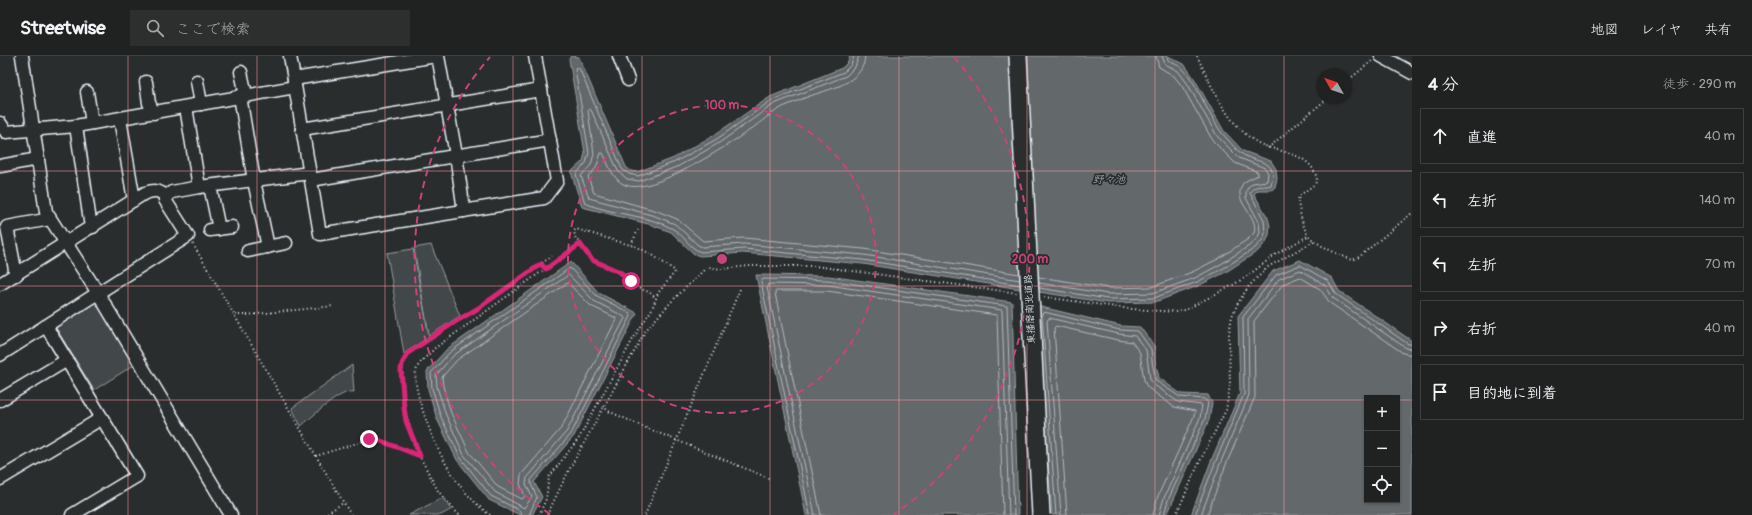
<!DOCTYPE html>
<html lang="ja">
<meta charset="utf-8">
<style>
body{margin:0;font-family:Pangolin,"Klee One",sans-serif;background:#2d2f2f;color:#f1f3f6}
.controls{position:absolute;right:12px;bottom:12px;display:grid;overflow:hidden;border-radius:0px;box-shadow:0 1px 3px #0004}
.controls button{width:36px;height:36px;display:grid;place-items:center;padding:0;border:0;border-bottom:1px solid #3d3f40;background:#202222;color:#f1f3f6;font:20px sans-serif}
.compass{position:absolute;left:1316px;top:12px;width:36px;height:36px;border-radius:50%;background:#202222;box-shadow:0 1px 3px #0004;rotate:310deg}
.stop{position:absolute;width:12px;height:12px;margin:-9px;border:3px solid #db2777;border-radius:50%;background:#fff}
.stop.end{background:#db2777;border-color:#fff;box-shadow:0 1px 4px #0008}
.list{margin:0;padding:0;list-style:none}
h2{display:flex;justify-content:space-between;align-items:center;height:52px;margin:0;padding:0 16px;font-size:17px}
h2 small{font-size:13px;font-weight:400;color:#a2a4a5}
.list li{display:grid;grid-template-columns:26px 1fr auto;gap:12px;align-items:center;box-sizing:border-box;height:56px;margin:0 8px 8px;padding:0 8px;border:1px solid #3d3f40;border-radius:0px}
.list b{display:block;font-size:15px;white-space:nowrap}
.list em{font-size:13px;font-style:normal;color:#a2a4a5}
.icon{flex:none;width:22px;height:22px;fill:none;stroke:currentColor;stroke-width:2;stroke-linecap:round;stroke-linejoin:round}
.map{position:relative;flex:none;width:1412px;height:459px;overflow:hidden}
header{display:flex;align-items:center;gap:24px;box-sizing:border-box;height:56px;padding:0 20px;background:#202222;border-bottom:1px solid #3d3f40}
header strong{font-size:19px}
nav{display:flex;gap:22px;margin-inline-start:auto;font-size:14px}
.search{width:280px;height:36px;background:#2d2f2f;display:flex;align-items:center;gap:10px;box-sizing:border-box;padding:0 14px;border-radius:0px;color:#a2a4a5;font-size:15px}
main{display:flex}
aside{flex:1;background:#202222}
.map>svg:first-child{display:block}
.green{fill:#424648;stroke:#959ca0}
.water{fill:#63686b;stroke:#989fa3;fill-rule:evenodd}
.lines{fill:none;stroke-linecap:round;stroke-linejoin:round}
.shore{stroke:#b3bac0;stroke-width:1}
.minor-casing{stroke:#e8f1f8;stroke-width:15}
.path{stroke:#e8f1f8;stroke-width:2;stroke-dasharray:1 3;stroke-linecap:butt}
.minor{stroke:#2a2d2e;stroke-width:12}
.highway-bridge-casing{stroke:#e8f1f8;stroke-width:20;stroke-linecap:butt}
.highway-bridge{stroke:#2a2d2e;stroke-width:17}
.route{stroke:#db2777;stroke-width:5}
.grid{fill:none;stroke:#ff9aa2;stroke-width:1;stroke-opacity:0.55}
.ring{fill:none;stroke:#ca437a;stroke-width:2;stroke-dasharray:7 5}
.labels{text-anchor:middle;dominant-baseline:central;stroke-width:3.5;stroke-linejoin:round;paint-order:stroke}
.street-label{font-size:10px;fill:#e8f1f8;stroke:#2a2d2e}
.water-label{font-size:11px;font-style:italic;fill:#acb3b9;stroke:#2a2d2e}
.centre{fill:#ca437a;stroke:#2a2d2e;stroke-width:2}
.ring-label{font-size:12px;text-anchor:middle;font-weight:bold;fill:#ca437a;stroke:#2a2d2e;stroke-width:3.5;stroke-linejoin:round;paint-order:stroke}
</style>
<header>
<strong>Streetwise</strong>
<div class="search"><svg class="icon" aria-label="search" viewBox="0 0 24 24"><circle cx="10" cy="10" r="6"/><path d="M15 15l6 6"/></svg>ここで検索</div>
<nav><a>地図</a><a>レイヤ</a><a>共有</a></nav>
</header>
<main>
<div class="map">
<svg width="1412" height="459" viewBox="0 0 1412 459">
<rect width="100%" height="100%" fill="#2a2d2e"/>
<filter id="ink" filterUnits="userSpaceOnUse"><feTurbulence type="fractalNoise" baseFrequency=".025" numOctaves="2"/><feDisplacementMap in="SourceGraphic" scale="8" xChannelSelector="R" yChannelSelector="G"/><feConvolveMatrix kernelMatrix="1 2 1 2 8 2 1 2 1" color-interpolation-filters="sRGB"/></filter>
<g filter="url(#ink)">
<!-- green -->
<g class="green">
<path d="M 431,189 L 460,260 L 429,280 L 414,192 Z"/>
<path d="M 413,193 L 429,281 L 404,298 L 387,197 Z"/>
<path d="M 97,240 L 137,307 L 94,334 L 53,267 Z"/>
<path d="M 352,309 L 354,336 C 342,332 311,362 301,370 L 292,352 Z"/>
<path d="M 442,442 L 452,453 L 441,459 L 409,459 Z"/>
</g>
<!-- water -->
<g class="water">
<path d="M 571,0 L 579,1 L 626,111 L 631,115 L 637,116 L 674,102 L 714,79 L 770,41 L 842,12 L 848,6 L 850,0 L 1168,0 L 1184,8 L 1194,22 L 1224,75 L 1243,95 L 1271,105 L 1276,113 L 1277,123 L 1275,131 L 1272,134 L 1258,134 L 1254,138 L 1268,162 L 1270,170 L 1269,179 L 1266,186 L 1258,195 L 1226,216 L 1198,230 L 1155,246 L 1108,247 L 863,208 L 743,197 L 700,200 L 694,198 L 671,176 L 652,169 L 582,151 L 571,116 L 583,105 L 585,97 L 569,3 Z"/>
<path d="M 1300,204 L 1332,222 L 1339,235 L 1412,285 L 1412,459 L 1191,459 L 1211,405 L 1240,337 L 1238,260 L 1273,215 ZM 1367,342 L 1397,342 L 1397,444 L 1367,444 Z"/>
<path d="M 571,206 L 599,237 L 637,257 L 574,380 L 534,426 L 542,441 L 532,459 L 520,459 L 489,444 L 457,404 L 437,363 L 428,333 L 427,315 L 447,293 Z"/>
<path d="M 756,219 L 828,220 L 1012,246 L 1018,459 L 806,459 Z"/>
<path d="M 1037,250 L 1121,270 L 1140,271 L 1155,291 L 1155,304 L 1159,322 L 1181,338 L 1208,339 L 1212,347 L 1209,364 L 1167,459 L 1052,459 Z"/>
</g>
<g class="lines">
<!-- shore -->
<g class="shore">
<path d="M 854,0 L 851,9 L 844,16 L 772,44 L 717,83 L 675,106 L 638,120 L 629,118 L 622,113 L 579,12 L 576,11 L 575,13 L 589,97 L 586,107 L 576,118 L 585,147 C 611,159 647,158 673,173 C 684,179 689,192 701,196 L 744,193 L 863,204 L 1020,229"/>
<path d="M 859,0 L 855,11 L 846,20 L 774,48 L 719,87 L 679,110 L 639,125 L 627,123 L 618,115 L 591,54 L 589,53 L 588,55 L 594,98 L 591,109 L 581,120 L 589,142 L 655,160 L 675,168 L 698,189 L 702,191 L 744,188 L 864,199 L 1020,224"/>
<path d="M 865,0 C 864,28 828,33 807,41 C 800,44 792,47 785,50 C 772,56 761,66 750,74 C 726,90 652,140 625,129 C 612,123 609,109 603,97 L 601,97 L 596,112 L 588,121 L 594,137 L 657,155 L 677,163 L 703,185 L 744,182 L 864,193 L 1019,218"/>
<path d="M 569,219 L 594,245 L 623,260 L 625,262 L 567,375 L 527,422 L 526,428 L 532,441 L 524,452 L 495,436 L 464,399 L 446,359 L 437,331 L 436,319 L 453,300 Z"/>
<path d="M 1039,221 L 1109,232 L 1152,231 L 1192,216 L 1218,203 L 1248,183 L 1254,177 C 1260,158 1229,146 1244,126 L 1258,119 L 1258,116 L 1235,107 L 1213,85 L 1182,30 L 1174,20 L 1159,11 L 1156,0"/>
<path d="M 568,227 L 591,250 L 616,262 L 616,264 L 562,371 L 521,419 L 520,428 L 525,440 L 522,443 L 498,431 L 469,396 L 451,357 L 443,330 L 442,321 L 457,304 Z"/>
<path d="M 1039,227 L 1108,238 L 1153,237 L 1195,222 L 1221,208 L 1252,188 L 1258,181 L 1260,176 L 1259,166 L 1246,142 L 1246,136 L 1248,131 L 1253,127 L 1267,125 L 1268,117 L 1265,112 L 1239,102 L 1217,80 L 1187,27 L 1178,15 L 1165,8 L 1162,0"/>
<path d="M 1039,232 L 1108,243 L 1154,242 L 1197,226 L 1224,212 L 1255,192 L 1263,183 L 1265,177 L 1264,164 L 1250,137 C 1254,127 1264,132 1271,129 C 1280,102 1254,108 1241,97 C 1236,94 1232,88 1228,84 C 1208,64 1200,29 1182,12 C 1178,9 1172,7 1168,4 L 1167,0"/>
<path d="M 521,459 L 519,454 L 491,440 L 460,401 L 441,361 L 432,332 L 431,317 L 450,296 L 570,212 L 597,240 L 630,257 L 631,260 L 571,378 L 531,424 L 531,428 L 537,441 L 529,459"/>
<path d="M 810,459 L 761,226 L 763,223 L 827,224 L 1007,250 L 1014,459"/>
<path d="M 815,459 L 767,231 L 769,228 L 827,229 L 1002,254 L 1009,459"/>
<path d="M 821,459 L 775,237 L 776,235 L 827,235 L 997,259 L 1003,459"/>
<path d="M 1056,459 L 1042,258 L 1044,256 L 1120,274 L 1138,275 L 1151,293 L 1152,305 L 1156,325 L 1180,341 L 1205,343 L 1208,347 L 1205,363 L 1168,444 L 1164,459"/>
<path d="M 1061,459 L 1047,265 L 1049,262 L 1119,278 L 1135,280 L 1146,294 L 1150,323 L 1153,328 L 1178,346 L 1202,349 L 1200,362 L 1164,442 L 1159,459"/>
<path d="M 1067,459 L 1054,272 L 1056,270 L 1118,284 L 1132,286 L 1140,297 L 1144,324 L 1147,331 L 1174,351 L 1195,355 L 1194,360 L 1158,440 L 1153,459"/>
<path d="M 1195,459 L 1215,407 L 1244,338 L 1243,261 L 1276,219 L 1300,209 L 1328,225 L 1336,238 L 1408,288 L 1412,288"/>
<path d="M 1201,459 L 1220,408 L 1249,339 L 1248,263 L 1279,223 L 1300,214 L 1325,229 L 1333,242 L 1406,292 L 1412,293"/>
<path d="M 1207,459 L 1225,411 L 1255,341 L 1254,265 L 1283,228 L 1300,221 L 1320,233 L 1330,247 L 1403,297 L 1412,299"/>
</g>
<defs>
<g id="minor">
<path d="M 22,0 L 46,156 L 98,237 L 231,459"/>
<path d="M 290,0 L 320,178 L 544,142 L 557,125 L 535,0"/>
<path d="M 438,0 L 456,99 L 464,155"/>
<path d="M 619,0 L 628,24"/>
<path d="M 1381,0 L 1412,17"/>
<path d="M 241,16 L 246,39"/>
<path d="M 294,23 L 436,0"/>
<path d="M 197,25 L 201,48"/>
<path d="M 146,26 L 149,47 L 154,57"/>
<path d="M 87,36 L 92,67"/>
<path d="M 240,40 L 254,125 L 268,191"/>
<path d="M 186,51 L 199,131"/>
<path d="M 120,63 L 134,144"/>
<path d="M 0,67 L 6,76 L 76,70 L 295,31"/>
<path d="M 76,70 L 90,165 L 93,171"/>
<path d="M 302,73 L 541,34"/>
<path d="M 0,110 L 38,103"/>
<path d="M 311,124 L 550,84"/>
<path d="M 210,130 L 219,173"/>
<path d="M 210,174 L 232,171"/>
<path d="M 248,195 L 286,187"/>
<path d="M 16,219 L 7,171 L 50,163"/>
<path d="M 0,228 L 145,137 C 154,134 158,134 166,140 L 172,136 L 199,131 L 310,117"/>
<path d="M 46,270 L 137,420 L 72,459"/>
<path d="M 0,299 L 188,180 L 165,144 L 166,140"/>
<path d="M 0,344 L 67,304"/>
<path d="M 0,423 L 102,362"/>
</g>
</defs>
<!-- minor casing -->
<use href="#minor" class="minor-casing"/>
<!-- path -->
<g class="path">
<path d="M 1197,0 C 1212,30 1225,66 1255,85 C 1275,98 1312,94 1317,124 L 1315,128 L 1299,140 L 1298,145 C 1299,153 1303,174 1309,180 C 1315,188 1343,201 1353,204 L 1359,201 L 1412,157"/>
<path d="M 1346,26 L 1373,4"/>
<path d="M 1268,92 L 1328,42"/>
<path d="M 193,188 L 316,400"/>
<path d="M 631,189 L 638,174"/>
<path d="M 541,208 L 546,213"/>
<path d="M 1044,241 L 1131,253 L 1177,256 L 1187,253 L 1233,229 L 1250,218 L 1276,198 L 1308,180"/>
<path d="M 235,259 L 247,259 L 334,250"/>
<path d="M 603,350 L 608,355 L 644,371 L 771,423"/>
<path d="M 324,459 L 343,447"/>
<path d="M 351,459 L 316,400 L 373,382 L 420,400"/>
<path d="M 459,459 L 438,435 L 418,397 L 411,378 L 404,352 L 402,308 L 408,297 L 458,264 L 477,253 L 552,200"/>
<path d="M 490,459 C 454,433 434,390 421,349 C 418,339 413,322 417,312 C 420,305 430,298 435,292 L 580,188"/>
<path d="M 539,459 L 546,443 L 549,421 L 579,382 L 633,283 L 652,253 L 658,237 L 675,216 L 674,214 L 651,198 L 637,191 L 576,173 L 574,175 L 575,181 L 592,204 L 619,216 L 635,231 L 649,236 L 656,242"/>
<path d="M 547,459 L 568,416 L 646,274 L 672,245 L 707,211 L 722,213 L 749,210 L 815,210 L 1018,237"/>
<path d="M 645,459 L 740,233"/>
<path d="M 1176,459 L 1199,407 L 1226,354 L 1230,329 L 1229,277 L 1232,260 L 1238,247 L 1249,230 L 1268,211 L 1314,185"/>
</g>
<!-- minor -->
<use href="#minor" class="minor"/>
<defs>
<path id="highway-bridge" d="M 1018,0 L 1041,459"/>
</defs>
<!-- highway-bridge casing -->
<use href="#highway-bridge" class="highway-bridge-casing"/>
<!-- highway-bridge -->
<use href="#highway-bridge" class="highway-bridge"/>
</g>
</g>
<g class="lines" filter="url(#ink)">
<!-- route -->
<path class="route" d="M 369,383 L 376,383 L 420,400 L 406,365 L 404,352 L 401,314 L 402,308 L 408,297 L 458,264 L 477,253 L 541,208 L 546,213 L 580,188 L 592,204 L 620,216 L 631,225"/>
</g>
<!-- grid -->
<path class="grid" d="M 128,0 L 128,459M 257,0 L 257,459M 385,0 L 385,459M 513,0 L 513,459M 642,0 L 642,459M 770,0 L 770,459M 899,0 L 899,459M 1027,0 L 1027,459M 1155,0 L 1155,459M 1284,0 L 1284,459M 0,115 L 1412,115M 0,230 L 1412,230M 0,344 L 1367,344M 1397,344 L 1412,344"/>
<!-- distance rings -->
<g class="ring">
<circle cx="722" cy="203" r="154"/>
<path d="M550 458A308 308 0 0 1 490 1M954 1A308 308 0 0 1 894 458"/>
</g>
<g class="labels">
<!-- street labels -->
<g class="street-label">
<text transform="translate(1030 253) rotate(-93)">東播磨南北道路</text>
</g>
<!-- water labels -->
<g class="water-label">
<text x="1109" y="123">野々池</text>
</g>
</g>
<circle cx="722" cy="203" r="6" class="centre"/>
<g class="ring-label">
<text x="722" y="53">100 m</text>
<text x="1030" y="207">200 m</text>
</g>
</svg>
<div class="controls">
<button>+</button>
<button>−</button>
<button><svg class="icon" aria-label="locate" viewBox="0 0 24 24"><circle cx="12" cy="12" r="6"/><path d="M12 2v4M12 18v4M2 12h4M18 12h4"/></svg></button>
</div>
<svg class="compass" viewBox="-18 -18 36 36"><path d="M0-13l5 13h-10z" fill="#e53935"/><path d="M0 13l5-13h-10z" fill="#a2a4a5"/></svg>
<div class="stop" style="left:631px;top:225px"></div>
<div class="stop end" style="left:369px;top:383px"></div>
</div>
<aside>
<h2>4 分<small>徒歩 · 290 m</small></h2>
<ul class="list">
<li><svg class="icon" aria-label="ahead" viewBox="0 0 24 24"><path d="M12 20V5M6 11l6-6 6 6"/></svg><div><b>直進</b></div><em>40 m</em></li>
<li><svg class="icon" aria-label="left" viewBox="0 0 24 24"><path d="M17 20v-9H6M10 6l-5 5 5 5"/></svg><div><b>左折</b></div><em>140 m</em></li>
<li><svg class="icon" aria-label="left" viewBox="0 0 24 24"><path d="M17 20v-9H6M10 6l-5 5 5 5"/></svg><div><b>左折</b></div><em>70 m</em></li>
<li><svg class="icon" aria-label="right" viewBox="0 0 24 24"><path d="M7 20v-9h11M14 6l5 5-5 5"/></svg><div><b>右折</b></div><em>40 m</em></li>
<li><svg class="icon" aria-label="arrive" viewBox="0 0 24 24"><path d="M6 21V4h12l-3 4 3 4H6"/></svg><div><b>目的地に到着</b></div></li>
</ul>
</aside>
</main>
